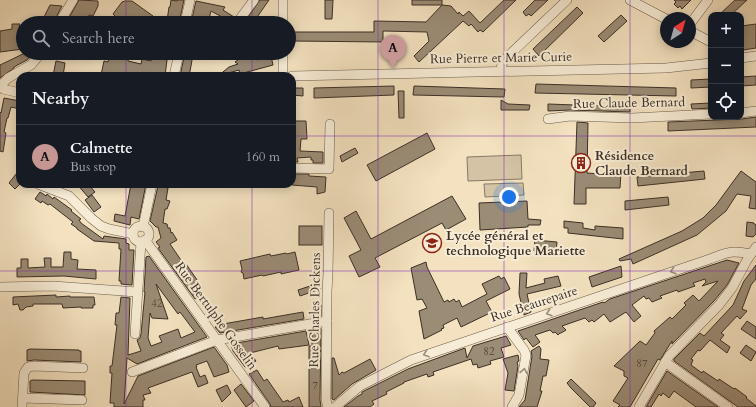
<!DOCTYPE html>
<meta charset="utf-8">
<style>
body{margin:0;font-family:Cardo,serif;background:#242831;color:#f1f3f6}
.controls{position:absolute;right:12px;top:12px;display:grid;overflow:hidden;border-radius:8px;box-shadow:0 2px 10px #0003}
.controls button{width:36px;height:36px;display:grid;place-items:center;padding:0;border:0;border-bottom:1px solid #363941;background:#171b24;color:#f1f3f6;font:20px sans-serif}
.compass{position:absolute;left:660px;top:12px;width:36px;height:36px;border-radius:50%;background:#171b24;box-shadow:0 2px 10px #0003;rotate:36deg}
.you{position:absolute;left:509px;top:197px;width:14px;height:14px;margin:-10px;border:3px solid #fff;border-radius:50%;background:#1a73e8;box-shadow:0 0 0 6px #1a73e833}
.badge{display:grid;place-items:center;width:26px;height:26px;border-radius:50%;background:#c59692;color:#111;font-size:13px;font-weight:700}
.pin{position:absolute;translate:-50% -33px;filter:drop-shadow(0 1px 2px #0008)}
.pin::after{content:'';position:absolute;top:21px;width:14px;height:12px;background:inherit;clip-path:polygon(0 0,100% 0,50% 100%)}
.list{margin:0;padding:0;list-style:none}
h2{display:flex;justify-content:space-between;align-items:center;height:52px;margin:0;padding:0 16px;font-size:17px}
h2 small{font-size:13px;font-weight:400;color:#9ea1a6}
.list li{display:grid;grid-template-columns:26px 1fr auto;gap:12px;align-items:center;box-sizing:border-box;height:64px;padding:0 16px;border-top:1px solid #363941}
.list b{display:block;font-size:15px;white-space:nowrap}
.list p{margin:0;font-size:13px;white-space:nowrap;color:#9ea1a6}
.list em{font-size:13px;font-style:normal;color:#9ea1a6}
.icon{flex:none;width:22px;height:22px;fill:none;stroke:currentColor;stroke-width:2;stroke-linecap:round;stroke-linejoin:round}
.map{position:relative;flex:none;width:756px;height:407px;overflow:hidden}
.search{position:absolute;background:#171b24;box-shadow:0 2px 10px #0003;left:16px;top:16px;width:280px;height:44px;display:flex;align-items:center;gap:10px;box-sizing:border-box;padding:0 14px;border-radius:22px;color:#9ea1a6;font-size:15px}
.panel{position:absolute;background:#171b24;box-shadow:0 2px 10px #0003;left:16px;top:72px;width:280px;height:116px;border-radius:12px}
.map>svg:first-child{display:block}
.green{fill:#d4c3a5;stroke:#887966}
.building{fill:#9b8c76;stroke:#3c2f26;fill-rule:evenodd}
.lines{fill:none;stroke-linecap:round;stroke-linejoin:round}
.minor-casing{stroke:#6a5c4c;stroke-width:10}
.minor{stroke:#f7ecd5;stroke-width:9}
.oneway{stroke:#9a8e7e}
.grid{fill:none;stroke:#7b2cbf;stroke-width:1;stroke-opacity:0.55}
.labels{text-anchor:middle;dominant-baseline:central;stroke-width:4;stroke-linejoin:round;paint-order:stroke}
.number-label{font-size:11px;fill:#54463a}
.street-label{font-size:13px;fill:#3c2f26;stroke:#f7ecd5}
.poi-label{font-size:13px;font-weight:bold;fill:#3c2f26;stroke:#f7ecd5;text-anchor:start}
</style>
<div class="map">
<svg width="756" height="407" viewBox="0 0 756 407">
<rect width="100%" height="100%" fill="#f3e1bf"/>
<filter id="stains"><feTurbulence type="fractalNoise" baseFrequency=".005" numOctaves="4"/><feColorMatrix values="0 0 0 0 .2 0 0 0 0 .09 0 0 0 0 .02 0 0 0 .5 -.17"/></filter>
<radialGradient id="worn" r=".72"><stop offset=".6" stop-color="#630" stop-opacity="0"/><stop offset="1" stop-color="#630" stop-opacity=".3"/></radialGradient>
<!-- green -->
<g class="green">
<path d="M 521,155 L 522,179 L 468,181 L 467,157 Z"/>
<path d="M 523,183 L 524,195 L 485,197 L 484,184 Z"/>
</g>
<!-- building -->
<g class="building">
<path d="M 79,0 L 98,1 L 98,6 L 93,16 L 89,15 L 85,23 L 66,23 Z"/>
<path d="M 171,0 L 177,1 L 177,0 L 184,0 L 179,23 L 170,23 L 170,22 L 167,21 L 169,7 L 170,7 Z"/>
<path d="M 260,0 L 269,0 L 253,23 L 244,23 Z"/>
<path d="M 325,0 L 333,0 L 332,19 L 325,19 Z"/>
<path d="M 412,0 L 442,0 L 442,5 L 451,6 L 458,14 L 459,12 L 463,16 L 469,11 L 480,23 L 504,0 L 516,0 L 483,32 L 480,30 L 478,32 L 471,24 L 469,26 L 463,21 L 419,62 L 414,56 L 429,41 L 427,32 L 383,31 L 383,42 L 292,41 L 292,32 L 374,32 L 374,21 L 426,22 L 442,5 L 412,5 Z"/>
<path d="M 535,0 L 548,0 L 531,16 L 529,14 L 526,16 L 523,12 Z"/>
<path d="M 674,0 L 691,0 L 682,9 L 680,6 L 678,8 L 674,4 L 676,2 Z"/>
<path d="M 735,0 L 747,0 L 731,15 L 719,15 Z"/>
<path d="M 125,1 L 132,1 L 153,16 L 152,22 L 118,23 L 112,19 L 115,16 L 113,14 L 122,2 Z"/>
<path d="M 196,1 L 225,7 L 223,10 L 234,17 L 231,23 L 220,23 L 224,18 L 211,11 L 208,23 L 191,23 Z"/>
<path d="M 50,5 L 62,6 L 53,23 L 41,23 Z"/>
<path d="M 577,7 L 583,13 L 539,56 L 533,49 Z"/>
<path d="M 621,15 L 627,21 L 604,42 L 598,36 Z"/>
<path d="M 12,24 L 20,24 L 18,31 L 20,31 L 16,39 L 23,44 L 23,49 L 0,52 L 0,31 L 12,29 Z"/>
<path d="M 756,24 L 756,48 L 743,50 L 741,26 Z"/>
<path d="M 25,53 L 33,53 L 27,60 L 14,67 L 14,68 L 0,78 L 0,65 Z"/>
<path d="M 110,53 L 128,57 L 128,61 L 141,64 L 142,59 L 151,61 L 152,56 L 167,60 L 165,76 L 106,76 L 101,75 L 104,61 L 108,62 Z"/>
<path d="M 185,53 L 193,54 L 191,66 L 189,76 L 180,76 Z"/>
<path d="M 247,53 L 255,53 L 257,60 L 271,56 L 273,65 L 240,74 L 239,70 L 218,76 L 229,67 L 238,64 L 235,62 Z"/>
<path d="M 56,61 L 65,63 L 63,76 L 53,76 Z"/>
<path d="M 756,76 L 756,85 L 741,86 L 741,77 Z"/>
<path d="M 711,79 L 711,87 L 691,88 L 691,80 Z"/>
<path d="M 536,84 L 676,88 L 676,96 L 535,93 Z"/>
<path d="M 394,86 L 394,95 L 314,98 L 314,88 Z"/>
<path d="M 414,86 L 505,89 L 504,97 L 413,95 Z"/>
<path d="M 292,88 L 303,88 L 303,96 L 292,95 Z"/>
<path d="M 398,91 L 404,91 L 404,118 L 399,118 Z"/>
<path d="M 4,98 L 20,101 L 20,109 L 11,107 L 8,118 L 7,118 L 4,132 L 6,133 L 3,152 L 0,151 L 0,112 L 1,113 Z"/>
<path d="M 501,100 L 508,104 L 530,105 L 529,110 L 501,110 Z"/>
<path d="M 711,103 L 711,108 L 692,109 L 691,104 Z"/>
<path d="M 548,104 L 630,107 L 630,112 L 570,110 L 548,111 Z"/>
<path d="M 756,117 L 756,127 L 668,131 L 668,122 L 742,119 Z"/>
<path d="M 292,121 L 306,121 L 307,139 L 301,139 L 300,151 L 323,152 L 323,163 L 313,163 L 313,160 L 311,160 L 311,157 L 297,158 L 298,162 L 292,162 Z"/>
<path d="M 577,122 L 588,123 L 587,173 L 615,175 L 615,171 L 621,172 L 620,188 L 586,188 L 586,204 L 574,204 Z"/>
<path d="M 427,133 L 435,149 L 376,181 L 367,165 Z"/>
<path d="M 355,148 L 358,153 L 342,162 L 340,156 Z"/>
<path d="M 20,169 L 20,184 L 15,189 L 9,183 Z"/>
<path d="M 704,171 L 705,179 L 638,186 L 637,177 Z"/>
<path d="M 741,171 L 756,182 L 756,209 L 749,208 L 751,196 L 737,194 L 726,211 L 697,235 L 633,264 L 631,259 L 620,261 L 619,259 L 682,231 L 703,218 L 716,205 Z"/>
<path d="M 292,174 L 309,174 L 309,176 L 326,177 L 325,192 L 317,194 L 317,187 L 292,185 Z"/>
<path d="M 77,184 L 88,184 L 95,192 L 88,197 Z"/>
<path d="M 131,184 L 146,184 L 139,219 L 131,217 L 130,225 L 114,221 L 115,214 L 125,216 Z"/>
<path d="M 158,186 L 168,188 L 166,200 L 170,201 L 167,209 L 165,209 L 163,223 L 167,224 L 168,228 L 170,228 L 171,233 L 172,232 L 177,240 L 170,244 L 183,263 L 185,265 L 186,264 L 202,287 L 198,292 L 201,295 L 195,299 L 158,248 L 160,247 L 156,242 L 161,238 L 158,227 L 156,227 L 150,221 Z"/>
<path d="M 40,192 L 46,196 L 47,194 L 53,199 L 54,197 L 72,210 L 71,211 L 81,219 L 79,220 L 81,223 L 103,239 L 104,236 L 126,239 L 126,243 L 129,244 L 129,250 L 134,250 L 132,285 L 121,284 L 121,281 L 119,281 L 121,249 L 119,249 L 119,243 L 94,241 L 77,229 L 77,228 L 71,224 L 73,222 L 50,204 L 48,205 L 42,201 L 41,203 L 35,199 Z"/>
<path d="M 92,195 L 101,207 L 94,212 L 85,200 Z"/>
<path d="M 452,196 L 466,219 L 446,230 L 442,223 L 375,258 L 380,267 L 359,277 L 349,256 L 361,250 L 344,218 L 356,211 L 371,239 Z"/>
<path d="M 668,197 L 669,205 L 625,210 L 625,201 Z"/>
<path d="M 527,201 L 528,219 L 541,220 L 540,225 L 528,225 L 528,227 L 480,230 L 479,203 Z"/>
<path d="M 564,221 L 583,223 L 583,228 L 595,230 L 595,226 L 623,228 L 623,239 L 568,233 L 568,228 L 564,228 Z"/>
<path d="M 747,222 L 754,223 L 754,224 L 756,225 L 756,234 L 753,237 L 746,236 Z"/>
<rect x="299" y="226" width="23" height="19"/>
<path d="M 535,240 L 557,242 L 556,252 L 534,251 Z"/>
<path d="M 64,252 L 71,252 L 71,259 L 78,260 L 77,269 L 96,270 L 96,279 L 64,276 L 17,277 L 17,268 L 21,268 L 21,259 L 28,259 L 28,268 L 45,267 L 44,258 L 51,258 L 51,267 L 63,267 Z"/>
<path d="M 295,252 L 299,270 L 281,274 L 281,272 L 263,276 L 262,275 L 244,279 L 243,273 L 241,272 L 242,269 L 240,261 L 270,254 L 271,256 L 286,253 L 287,254 Z"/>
<path d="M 149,256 L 207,337 L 137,364 L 127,358 L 124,404 L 138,376 L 214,347 L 227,365 L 229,372 L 214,377 L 207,361 L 196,365 L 197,367 L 196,367 L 200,377 L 205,375 L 208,383 L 198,387 L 192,372 L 148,388 L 151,393 L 143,395 L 145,400 L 143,400 L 143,407 L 114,407 L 114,403 L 110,403 L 112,373 L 110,373 L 110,366 L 112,366 L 117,325 L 115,325 L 116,313 L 119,313 L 121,297 L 130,298 L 128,355 L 141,351 L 137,340 L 140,338 L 141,334 L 145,292 L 144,292 L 146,257 ZM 156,284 L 178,314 L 180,312 L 195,332 L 181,338 L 178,329 L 159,336 L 162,342 L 151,346 L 148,338 L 150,313 L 152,318 L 168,319 Z"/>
<path d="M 727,260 L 739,263 L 727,285 L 714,301 L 672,344 L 672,341 L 660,360 L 658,359 L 630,407 L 618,407 L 620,405 L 613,401 L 628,378 L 624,376 L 624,371 L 614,366 L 640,341 L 646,345 L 655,333 L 654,331 L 670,317 L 672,319 L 686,305 L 684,303 L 693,295 L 699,301 L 718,281 L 702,286 L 706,282 L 705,279 L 693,283 L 695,286 L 678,292 L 677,290 L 660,296 L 662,298 L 652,302 L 649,298 L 646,299 L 644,296 L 632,305 L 641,316 L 634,322 L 626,312 L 610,322 L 604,314 L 594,322 L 592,320 L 589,322 L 585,318 L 562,326 L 566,330 L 561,333 L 560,333 L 558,335 L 555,332 L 553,333 L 550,330 L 535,335 L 540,342 L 533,347 L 526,338 L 524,340 L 518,331 L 603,302 L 604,303 L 610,299 Z"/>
<path d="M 426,262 L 427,267 L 444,302 L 448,300 L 449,302 L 454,299 L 456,302 L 459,300 L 462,307 L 487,294 L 482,284 L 499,276 L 501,279 L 504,277 L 510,289 L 486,301 L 492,312 L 461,327 L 457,318 L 443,325 L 444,328 L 441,329 L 442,330 L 424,339 L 419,311 L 427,308 L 422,299 L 417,300 L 411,268 Z"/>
<path d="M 756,265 L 756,279 L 751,285 L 742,309 L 747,311 L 740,319 L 737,316 L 721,333 L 724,335 L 720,340 L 730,347 L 727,353 L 710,340 L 700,351 L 698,350 L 691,359 L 693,360 L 691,365 L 702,373 L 703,371 L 718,381 L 719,379 L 734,389 L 735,388 L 747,397 L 746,398 L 756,406 L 756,407 L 738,407 L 674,361 L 674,359 L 700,333 L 704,336 L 733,305 L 744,281 Z"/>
<path d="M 621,266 L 622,277 L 592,287 L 589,277 Z"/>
<path d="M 520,273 L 527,273 L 526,288 L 545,283 L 544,279 L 558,276 L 561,286 L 527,294 L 531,312 L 524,315 L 519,294 Z"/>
<path d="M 319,283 L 320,289 L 300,296 L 298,290 Z"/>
<path d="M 56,295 L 56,297 L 70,296 L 70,297 L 94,297 L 95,305 L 93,305 L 93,308 L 81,308 L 81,307 L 63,308 L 62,304 L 33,304 L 33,306 L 26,307 L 23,310 L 20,310 L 18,304 L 13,305 L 13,297 Z"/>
<path d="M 313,305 L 321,305 L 321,316 L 313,317 Z"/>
<path d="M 303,312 L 304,319 L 220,333 L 215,327 L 223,325 L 223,324 L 263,317 L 263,319 Z"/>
<path d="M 747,321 L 756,327 L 756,339 L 741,329 Z"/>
<path d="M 320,328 L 321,329 L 320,400 L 321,407 L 309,407 L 309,346 L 312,346 L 312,330 Z"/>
<path d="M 306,331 L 309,345 L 279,349 L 278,346 L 250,353 L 256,361 L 253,363 L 254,364 L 245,367 L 233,351 L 231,344 Z"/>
<path d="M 506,336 L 511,345 L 501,348 L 504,357 L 490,361 L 491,364 L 478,368 L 477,364 L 473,365 L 471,359 L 433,372 L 434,375 L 428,377 L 427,374 L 404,382 L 404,383 L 386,392 L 387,394 L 372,401 L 374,404 L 370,407 L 344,407 L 358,396 L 362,394 L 362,392 L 408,369 L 465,348 L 467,358 L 473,346 Z"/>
<path d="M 746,345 L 756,352 L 751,361 L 740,353 Z"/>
<path d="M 539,346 L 541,349 L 540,359 L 549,360 L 546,376 L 543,376 L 540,391 L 542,391 L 537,407 L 519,407 L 525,400 L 532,356 L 531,351 Z"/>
<path d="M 30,349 L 79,350 L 79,351 L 81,351 L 81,362 L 34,360 L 27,361 L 27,350 Z"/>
<path d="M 518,355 L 519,361 L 517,362 L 518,366 L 514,391 L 505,390 L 508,373 L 503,359 Z"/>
<path d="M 332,358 L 334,358 L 339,375 L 342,372 L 344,373 L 370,359 L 376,370 L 352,384 L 334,400 L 332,399 Z"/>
<path d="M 257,370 L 264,381 L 267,379 L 283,402 L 288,400 L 289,402 L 299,397 L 303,407 L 271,407 L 270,404 L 249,374 Z"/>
<path d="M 667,371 L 718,407 L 696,407 L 674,391 L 669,398 L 663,393 L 661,396 L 659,394 L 651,407 L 646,407 Z"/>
<path d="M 571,379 L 596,403 L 593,407 L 590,407 L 571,388 L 567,383 Z"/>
<path d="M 32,380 L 85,381 L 85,395 L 30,392 L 30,381 Z"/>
<path d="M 241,384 L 254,401 L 246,407 L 234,390 Z"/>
<path d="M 227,385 L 231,393 L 222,402 L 216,390 Z"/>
</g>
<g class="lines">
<defs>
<g id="minor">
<path d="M 630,0 L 666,19"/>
<path d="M 59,23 L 73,0"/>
<path d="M 185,23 L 190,0"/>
<path d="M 237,23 L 254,0"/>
<path d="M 283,23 L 283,0"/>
<path d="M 690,24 L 708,0"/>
<path d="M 690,31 L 711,42"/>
<path d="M 741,58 L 756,56"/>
<path d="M 501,71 L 502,64 L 504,60 L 567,0"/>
<path d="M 174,76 L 179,53"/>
<path d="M 283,76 L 283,53"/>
<path d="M 292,76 L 666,68 L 711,63"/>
<path d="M 2,84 L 8,78 L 31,65 L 41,53"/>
<path d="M 3,89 L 20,93"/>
<path d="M 741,113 L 756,111"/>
<path d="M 548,119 L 570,116 L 632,118 L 711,114"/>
<path d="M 292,168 L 329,169 L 330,124"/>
<path d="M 38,184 L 69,196 L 91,218 L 101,226 L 109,229 L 133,234"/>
<circle cx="141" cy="234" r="8"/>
<path d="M 143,227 L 152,184"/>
<path d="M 145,240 L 265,407"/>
<path d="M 0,287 L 53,286 L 137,292"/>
<path d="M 507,327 L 524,350 L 526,355 L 519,395 L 512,407"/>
<path d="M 135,334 L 141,242"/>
<path d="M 665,362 L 728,407"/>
<path d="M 132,372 L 217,340 L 327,321"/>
<path d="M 23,398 L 82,400"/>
<path d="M 22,407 L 24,373 L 28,367 L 34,366 L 83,368"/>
<path d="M 328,407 L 326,400 L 327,291 L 328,274 L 329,213"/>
<path d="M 335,407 L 360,386 L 411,360 L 710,259 C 728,252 731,250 751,254"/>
<path d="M 639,407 L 669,356 L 719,305 L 732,288 L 747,260 L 756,247"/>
</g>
</defs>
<!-- minor casing -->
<use href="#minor" class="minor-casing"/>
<!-- minor -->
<use href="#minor" class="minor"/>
</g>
<!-- one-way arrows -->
<defs><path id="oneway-chevron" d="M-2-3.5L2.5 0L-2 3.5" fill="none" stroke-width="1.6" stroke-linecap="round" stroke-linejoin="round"/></defs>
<g class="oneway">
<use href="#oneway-chevron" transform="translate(673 271) rotate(161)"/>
<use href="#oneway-chevron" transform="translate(549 313) rotate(162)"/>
<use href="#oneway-chevron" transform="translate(426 354) rotate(161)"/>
<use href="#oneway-chevron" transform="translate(524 371) rotate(-80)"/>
</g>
<!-- grid -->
<path class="grid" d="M 126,0 L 126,23M 252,0 L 252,23M 378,0 L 378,407M 504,0 L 504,407M 630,0 L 630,407M 126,53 L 126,76M 252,53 L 252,76M 0,136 L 20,136M 292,136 L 756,136M 126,184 L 126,407M 252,184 L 252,407M 0,271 L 756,271"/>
<!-- icons -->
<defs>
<symbol id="building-ring" viewBox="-11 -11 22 22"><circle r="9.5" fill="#f7ecd5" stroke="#8f2418" stroke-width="1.5"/><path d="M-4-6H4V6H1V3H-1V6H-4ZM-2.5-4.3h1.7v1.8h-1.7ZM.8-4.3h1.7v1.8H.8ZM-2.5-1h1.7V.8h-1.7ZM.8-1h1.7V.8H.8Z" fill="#8f2418"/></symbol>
<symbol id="school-ring" viewBox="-11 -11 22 22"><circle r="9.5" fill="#f7ecd5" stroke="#8f2418" stroke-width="1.5"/><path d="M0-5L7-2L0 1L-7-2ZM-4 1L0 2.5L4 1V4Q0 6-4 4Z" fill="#8f2418"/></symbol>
</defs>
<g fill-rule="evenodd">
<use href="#building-ring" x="570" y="152" width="22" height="22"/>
<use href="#school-ring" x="421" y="232" width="22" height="22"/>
</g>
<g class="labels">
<!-- number labels -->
<g class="number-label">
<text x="157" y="303">42</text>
<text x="489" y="351">82</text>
<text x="642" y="363">87</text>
<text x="315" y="385">7</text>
</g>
<!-- street labels -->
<g class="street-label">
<text transform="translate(501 58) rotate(-1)">Rue Pierre et Marie Curie</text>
<text transform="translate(629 103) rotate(-1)">Rue Claude Bernard</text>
<text transform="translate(534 304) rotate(-18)">Rue Beaurepaire</text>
<text transform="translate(315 310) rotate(-89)">Rue Charles Dickens</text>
<text transform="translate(216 316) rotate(54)">Rue Bertulphe Gosselin</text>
</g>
<!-- poi labels -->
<g class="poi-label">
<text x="595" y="156">Résidence<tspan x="595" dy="15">Claude Bernard</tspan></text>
<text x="446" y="236">Lycée général et<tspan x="446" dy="15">technologique Mariette</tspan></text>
</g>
</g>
<rect width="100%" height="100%" filter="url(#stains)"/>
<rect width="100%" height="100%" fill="url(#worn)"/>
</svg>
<div class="controls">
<button>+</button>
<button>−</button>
<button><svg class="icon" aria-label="locate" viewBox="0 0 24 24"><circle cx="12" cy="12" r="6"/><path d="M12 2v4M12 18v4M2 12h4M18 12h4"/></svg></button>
</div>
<svg class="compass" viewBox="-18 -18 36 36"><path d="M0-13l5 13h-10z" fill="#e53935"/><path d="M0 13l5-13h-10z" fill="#9ea1a6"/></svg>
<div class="you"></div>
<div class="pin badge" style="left:393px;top:68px">A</div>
<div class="search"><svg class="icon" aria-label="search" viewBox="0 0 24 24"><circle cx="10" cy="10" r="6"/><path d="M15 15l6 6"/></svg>Search here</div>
<section class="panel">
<h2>Nearby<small></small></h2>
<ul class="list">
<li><span class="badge">A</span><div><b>Calmette</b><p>Bus stop</p></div><em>160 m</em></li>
</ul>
</section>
</div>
